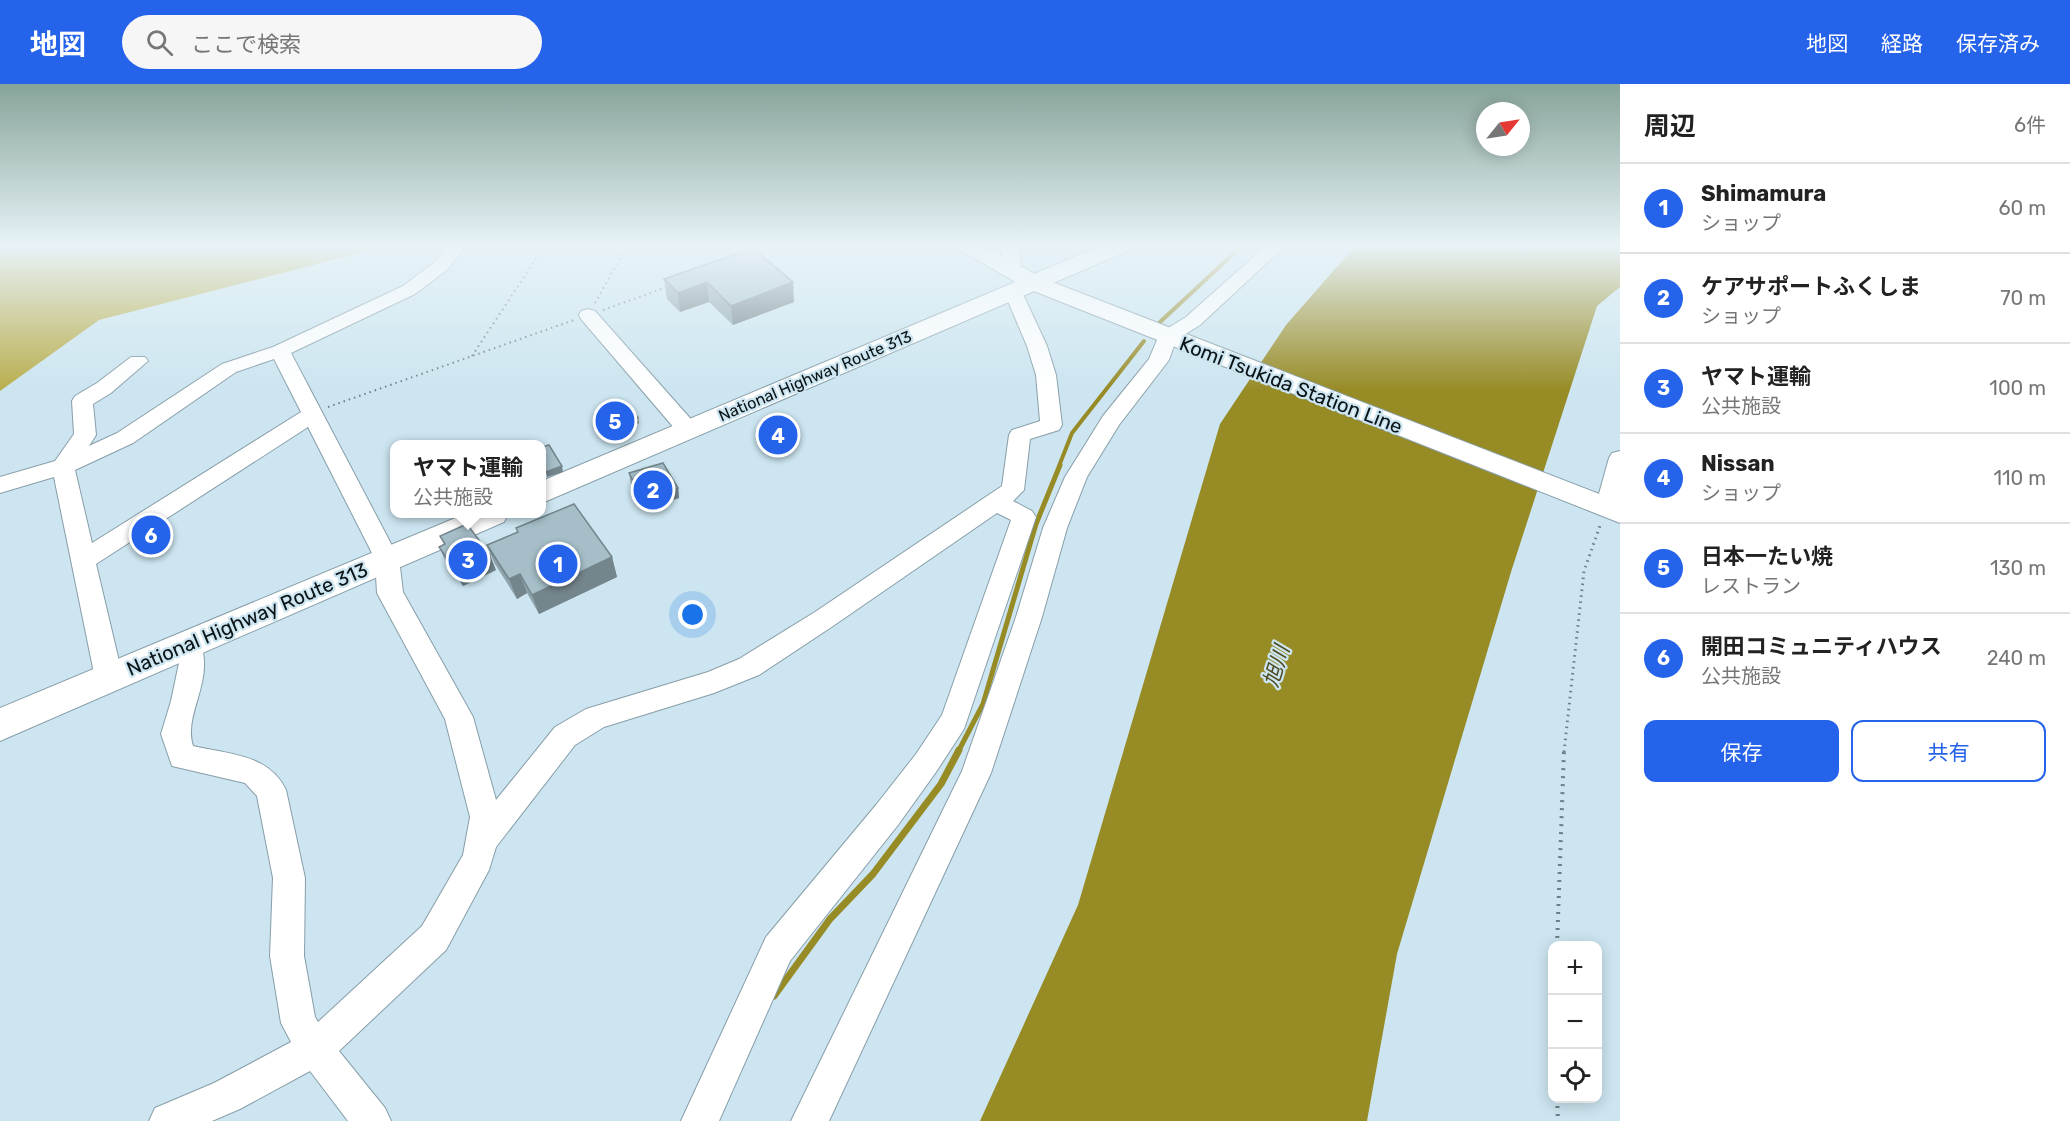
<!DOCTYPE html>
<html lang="ja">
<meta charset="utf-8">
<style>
body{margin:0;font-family:Rubik,"Noto Sans JP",sans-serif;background:#f6f6f6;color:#222}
.controls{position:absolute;right:18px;bottom:18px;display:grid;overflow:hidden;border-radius:12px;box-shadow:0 3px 15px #0003}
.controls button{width:54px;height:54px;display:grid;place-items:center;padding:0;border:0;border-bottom:2px solid #e0e0e0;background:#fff;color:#222;font:30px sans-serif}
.compass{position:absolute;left:1476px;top:18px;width:54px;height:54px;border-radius:50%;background:#fff;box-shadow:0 3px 15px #0003;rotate:60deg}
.you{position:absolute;left:693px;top:531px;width:21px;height:21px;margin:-15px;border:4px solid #fff;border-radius:50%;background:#1a73e8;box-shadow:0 0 0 9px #1a73e833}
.badge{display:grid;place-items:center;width:39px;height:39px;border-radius:50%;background:#2563eb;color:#fff;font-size:20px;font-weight:700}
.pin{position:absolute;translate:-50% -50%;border:3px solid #fff;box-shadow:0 2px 6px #0006}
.popup{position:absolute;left:390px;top:356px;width:156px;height:78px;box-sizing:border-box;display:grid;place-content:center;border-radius:12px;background:#fff;filter:drop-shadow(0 2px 4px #0005);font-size:20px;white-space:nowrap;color:#767676}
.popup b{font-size:22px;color:#222}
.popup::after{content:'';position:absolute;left:50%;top:100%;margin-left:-12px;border:12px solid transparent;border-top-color:#fff}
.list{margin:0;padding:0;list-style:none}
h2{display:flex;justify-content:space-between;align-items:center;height:78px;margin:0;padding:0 24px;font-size:26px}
h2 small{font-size:20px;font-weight:400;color:#767676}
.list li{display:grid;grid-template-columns:39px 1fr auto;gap:18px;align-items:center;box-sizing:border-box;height:90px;padding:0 24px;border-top:2px solid #e0e0e0}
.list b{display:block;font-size:22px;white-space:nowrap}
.list p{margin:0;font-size:20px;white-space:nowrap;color:#767676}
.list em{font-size:20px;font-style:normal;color:#767676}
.actions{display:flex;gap:12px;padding:18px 24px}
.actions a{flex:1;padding:14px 0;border:2px solid #2563eb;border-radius:12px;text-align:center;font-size:21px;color:#2563eb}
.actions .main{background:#2563eb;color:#fff}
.icon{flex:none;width:33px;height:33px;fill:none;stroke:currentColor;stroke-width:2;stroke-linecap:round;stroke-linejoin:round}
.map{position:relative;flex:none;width:1620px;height:1037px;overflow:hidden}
header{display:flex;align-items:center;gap:36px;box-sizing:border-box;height:84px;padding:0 30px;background:#2563eb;color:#fff}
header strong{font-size:28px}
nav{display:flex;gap:33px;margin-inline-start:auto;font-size:21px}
.search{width:420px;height:54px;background:#f6f6f6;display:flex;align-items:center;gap:15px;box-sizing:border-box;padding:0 21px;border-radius:33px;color:#767676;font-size:22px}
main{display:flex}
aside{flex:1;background:#fff}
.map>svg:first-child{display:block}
.forest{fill:#b9ae4e}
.water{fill:#978b26}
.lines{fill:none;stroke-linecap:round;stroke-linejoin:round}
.stream-far2{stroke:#978b26;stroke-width:4}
.stream-far1{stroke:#978b26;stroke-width:5}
.stream{stroke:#978b26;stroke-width:7}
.minor-casing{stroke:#879ea8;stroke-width:2}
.major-casing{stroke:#879ea8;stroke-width:2}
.highway-casing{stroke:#879ea8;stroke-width:2}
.path-far2{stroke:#6d7e85;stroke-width:2;stroke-dasharray:1.5 4;stroke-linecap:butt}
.path-far1{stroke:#6d7e85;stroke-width:3;stroke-dasharray:1.5 4.5;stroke-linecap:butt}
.path{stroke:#6d7e85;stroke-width:4;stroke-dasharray:2 6;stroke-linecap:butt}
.minor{fill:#fff;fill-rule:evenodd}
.major{fill:#fff;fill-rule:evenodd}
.highway{fill:#fff;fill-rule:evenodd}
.wall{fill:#8ea3ac}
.shaded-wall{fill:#74858c}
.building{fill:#a5bec8;stroke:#74858c;stroke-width:1.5}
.labels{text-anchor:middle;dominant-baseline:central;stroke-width:4.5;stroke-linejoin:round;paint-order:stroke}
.far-street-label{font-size:16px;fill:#0a1316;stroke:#cce5f0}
.street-label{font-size:20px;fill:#0a1316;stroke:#cce5f0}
.water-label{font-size:21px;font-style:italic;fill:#4f4a22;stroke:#cce5f0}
</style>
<header>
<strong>地図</strong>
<div class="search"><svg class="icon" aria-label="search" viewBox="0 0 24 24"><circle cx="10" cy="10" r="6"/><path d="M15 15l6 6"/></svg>ここで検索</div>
<nav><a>地図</a><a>経路</a><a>保存済み</a></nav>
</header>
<main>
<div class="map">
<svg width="1620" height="1037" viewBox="0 0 1620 1037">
<rect width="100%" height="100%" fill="#cce5f0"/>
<!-- forest -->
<path class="forest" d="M 0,161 L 379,161 L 372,166 L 99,236 L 0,307 Z"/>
<!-- water -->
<path class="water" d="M 1356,161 L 1620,161 L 1620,203 L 1597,222 L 1511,488 L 1397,870 L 1367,1037 L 980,1037 L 1078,821 L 1220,340 L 1286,241 Z"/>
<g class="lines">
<!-- stream-far2 -->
<g class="stream-far2">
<path d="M 1160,238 L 1243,161"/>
<path d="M 1059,382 L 1072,349 L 1144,257"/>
</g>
<!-- stream-far1 -->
<path class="stream-far1" d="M 958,668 L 983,620 L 1036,440 L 1060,381"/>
<!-- stream -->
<path class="stream" d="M 774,912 L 830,835 L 873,790 L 941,700 L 959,666"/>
<defs>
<g id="minor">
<path d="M 448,161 L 466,161 L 448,185 L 415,210 L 291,269 L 399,475 L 403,508 L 473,633 L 496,716 L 555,643 L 586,625 L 708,588 L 739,575 L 815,528 L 1002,402 L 1009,351 L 1012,346 L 1040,337 L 1036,291 L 1027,262 L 1004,208 L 1007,204 L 1019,204 L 1022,208 L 1047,262 L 1056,291 L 1062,341 L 1059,346 L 1030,355 L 1024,406 L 1013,417 L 1032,427 L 1036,433 L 964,645 L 936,688 L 898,741 L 790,877 L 719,1037 L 681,1037 L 766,853 L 876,721 L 916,670 L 942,631 L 1011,436 L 997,429 L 833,542 L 759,591 L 714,609 L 604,643 L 575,661 L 496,763 L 489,786 L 446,866 L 339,967 L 385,1024 L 391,1037 L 348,1037 L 310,987 L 240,1025 L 212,1037 L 149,1037 L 155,1024 L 214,999 L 291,958 L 281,939 L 270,872 L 273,794 L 257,712 L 245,699 L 172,682 L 161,650 L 171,617 L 179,579 L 175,559 L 179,551 L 188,548 L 197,551 C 219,594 182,628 193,662 C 228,670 269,670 286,706 L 305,794 L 304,872 L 315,933 L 318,938 L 422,842 L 463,771 L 470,733 L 445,635 L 377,509 L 375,475 L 308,343 L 96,480 L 123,594 L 119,602 L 109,605 L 99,602 L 95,594 L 54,393 L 0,409 L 0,393 L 55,377 L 74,350 L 72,317 L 75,312 L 97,299 L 131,273 L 145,273 L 148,277 L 111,309 L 93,320 L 96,351 L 89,362 L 117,349 L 222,280 L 273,263 L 403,202 L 436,177 ZM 274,275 L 301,328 L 92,459 L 75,386 L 133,359 L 236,288 Z"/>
<path d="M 999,161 L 1016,161 C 1020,170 1024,181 1017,190 L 1005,190 L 1002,186 L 1003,172 Z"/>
<path d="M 1267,161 L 1286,161 L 1200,241 L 1176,256 L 1169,276 L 1119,341 L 1087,393 L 1067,444 L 1042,533 L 991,689 L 829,1037 L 791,1037 L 962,687 L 1016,533 L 1043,444 L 1065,393 L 1103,332 L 1149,275 L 1160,249 L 1186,233 Z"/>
<path d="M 588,225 L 595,227 L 697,342 L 700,347 L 697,352 L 689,354 L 681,352 L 581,235 L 579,231 L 581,227 Z"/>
<path d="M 1620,367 L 1620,419 L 1615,430 L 1607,432 L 1599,430 L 1595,424 L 1609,374 L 1612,369 Z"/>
</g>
<path id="major" d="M 957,161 L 983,161 L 1042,194 L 1620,418 L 1620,439 L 1026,204 L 960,166 Z"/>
<g id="highway">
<path d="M 1103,161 L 1133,161 L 1130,166 L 542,419 L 542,397 Z"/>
<path d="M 465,430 L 508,430 L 504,438 L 0,657 L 0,624 Z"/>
</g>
</defs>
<!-- minor casing -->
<use href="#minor" class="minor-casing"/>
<!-- major casing -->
<use href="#major" class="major-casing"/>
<!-- highway casing -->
<use href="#highway" class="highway-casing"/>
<!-- path-far2 -->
<g class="path-far2">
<path d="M 758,170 L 785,161"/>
<path d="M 595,219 L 628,161"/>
<path d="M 603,226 L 667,203"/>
<path d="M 472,272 L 545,161"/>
<path d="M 328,323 L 574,236"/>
</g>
<!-- path-far1 -->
<path class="path-far1" d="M 1564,668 L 1584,487 L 1601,439"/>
<!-- path -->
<g class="path">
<path d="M 1557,862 L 1564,666"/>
<path d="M 1557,1014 L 1558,1037"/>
</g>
<!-- minor -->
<use href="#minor" class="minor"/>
<!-- major -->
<use href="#major" class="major"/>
<!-- highway -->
<use href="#highway" class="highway"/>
</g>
<!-- wall -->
<g class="wall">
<path d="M 753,164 L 794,218 L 733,241 L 709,218 L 680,228 L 667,215 L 664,195 Z"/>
<path d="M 594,331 L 639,339 L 606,351 L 595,336 Z"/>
<path d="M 629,389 L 678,404 L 679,414 L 645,425 L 631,400 Z"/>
<path d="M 440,452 L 496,486 L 463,502 L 446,478 L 439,463 L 444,460 Z"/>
<path d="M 487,461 L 612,473 L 617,493 L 539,530 L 527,509 L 517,515 L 495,480 Z"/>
</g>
<!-- shaded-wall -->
<g class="shaded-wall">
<path d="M 707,198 L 709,218 L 680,228 L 678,209 Z"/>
<path d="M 793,198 L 794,218 L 733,241 L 731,222 Z"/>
<path d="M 638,334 L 639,339 L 606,351 L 605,346 Z"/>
<path d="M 562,382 L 563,388 L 547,393 L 546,388 Z"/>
<path d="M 678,404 L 679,414 L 645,425 L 643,415 Z"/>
<path d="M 490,471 L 496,486 L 463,502 L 456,487 Z"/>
<path d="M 612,473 L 617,493 L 539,530 L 532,511 Z"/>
<path d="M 520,490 L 527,509 L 517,515 L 509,495 Z"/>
</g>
<!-- building -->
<g class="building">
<path d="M 753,164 L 793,198 L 731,222 L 707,198 L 678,209 L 664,195 Z"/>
<path d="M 627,319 L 638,334 L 605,346 L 594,331 Z"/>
<path d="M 549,361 L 562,382 L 546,388 L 542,382 L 542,363 Z"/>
<path d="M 663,379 L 678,404 L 643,415 L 629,389 Z"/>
<path d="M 574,420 L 612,473 L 532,511 L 520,490 L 509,495 L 487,461 L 518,448 L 516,444 Z"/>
<path d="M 467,440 L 490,471 L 456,487 L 439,463 L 445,460 L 440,452 Z"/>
</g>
<!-- sky -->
<linearGradient id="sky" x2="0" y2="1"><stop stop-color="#87a49a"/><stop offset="0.53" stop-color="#e8f3f8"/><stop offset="1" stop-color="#e8f3f8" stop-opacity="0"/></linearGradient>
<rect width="1620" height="306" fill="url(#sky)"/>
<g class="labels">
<!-- far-street labels -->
<g class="far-street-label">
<text transform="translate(815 292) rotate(-23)">National Highway Route 313</text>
</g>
<!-- street labels -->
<g class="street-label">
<text transform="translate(1291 301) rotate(21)">Komi Tsukida Station Line</text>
<text transform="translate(247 535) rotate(-23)">National Highway Route 313</text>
</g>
<!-- water labels -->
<g class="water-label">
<text transform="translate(1276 582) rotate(-73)">旭川</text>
</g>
</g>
</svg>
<div class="controls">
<button>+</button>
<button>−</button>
<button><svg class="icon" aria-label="locate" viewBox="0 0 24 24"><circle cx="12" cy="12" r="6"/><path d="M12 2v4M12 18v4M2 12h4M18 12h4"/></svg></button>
</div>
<svg class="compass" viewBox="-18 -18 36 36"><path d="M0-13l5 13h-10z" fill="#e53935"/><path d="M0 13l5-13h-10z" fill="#767676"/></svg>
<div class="you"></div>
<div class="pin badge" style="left:558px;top:480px">1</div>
<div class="pin badge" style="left:653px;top:406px">2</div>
<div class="pin badge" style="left:468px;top:476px">3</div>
<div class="popup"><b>ヤマト運輸</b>公共施設</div>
<div class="pin badge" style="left:778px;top:351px">4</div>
<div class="pin badge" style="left:615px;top:337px">5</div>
<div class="pin badge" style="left:151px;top:451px">6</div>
</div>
<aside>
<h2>周辺<small>6件</small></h2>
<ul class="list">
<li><span class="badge">1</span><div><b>Shimamura</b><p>ショップ</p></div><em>60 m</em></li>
<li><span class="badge">2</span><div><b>ケアサポートふくしま</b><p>ショップ</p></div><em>70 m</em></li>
<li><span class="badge">3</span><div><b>ヤマト運輸</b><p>公共施設</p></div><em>100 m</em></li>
<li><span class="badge">4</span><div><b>Nissan</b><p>ショップ</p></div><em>110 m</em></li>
<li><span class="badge">5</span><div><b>日本一たい焼</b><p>レストラン</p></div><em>130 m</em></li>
<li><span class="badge">6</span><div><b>開田コミュニティハウス</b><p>公共施設</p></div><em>240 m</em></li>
</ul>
<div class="actions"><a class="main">保存</a><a>共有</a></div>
</aside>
</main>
